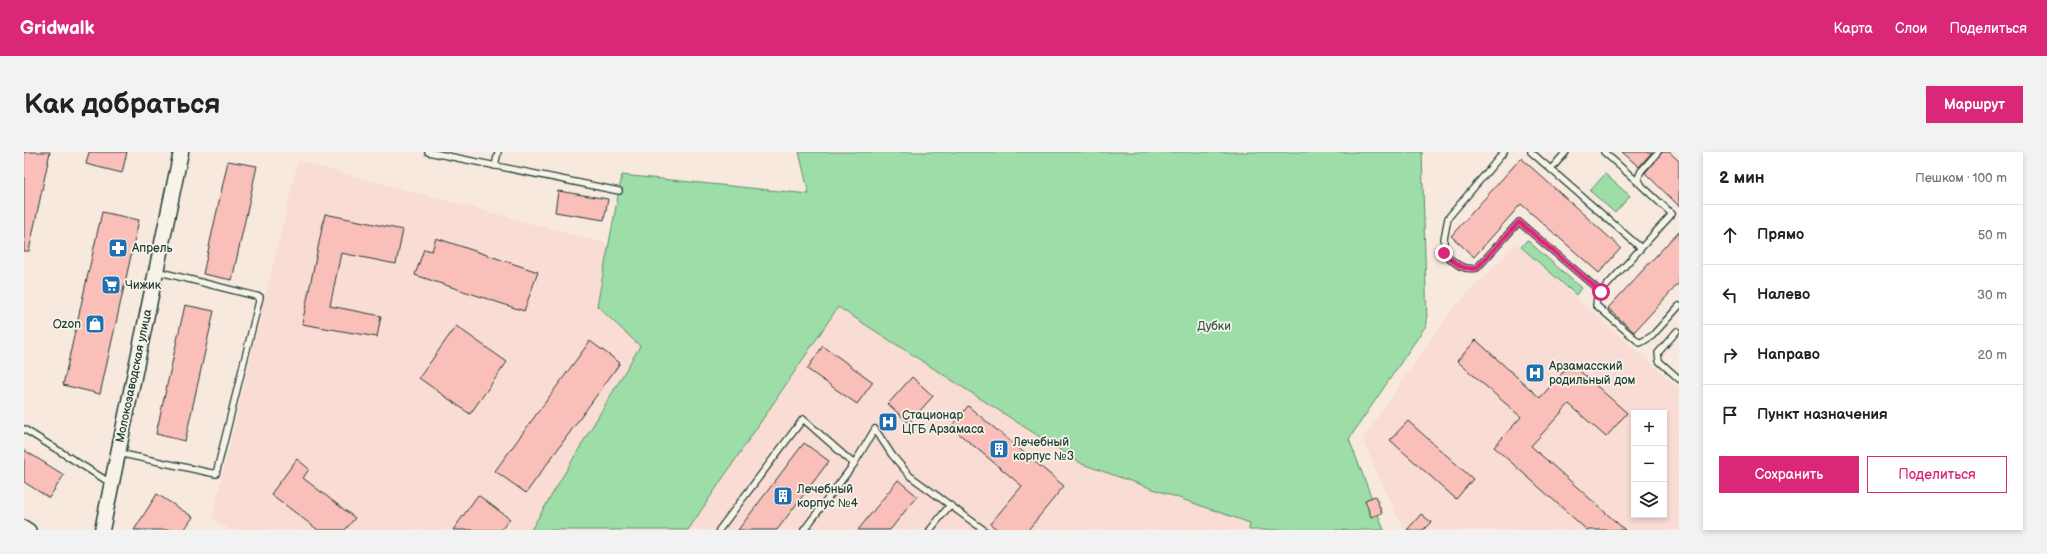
<!DOCTYPE html>
<html lang="ru">
<meta charset="utf-8">
<style>
body{margin:0;font-family:"Balsamiq Sans",sans-serif;background:#f2f2f2;color:#222}
.controls{position:absolute;right:12px;bottom:12px;display:grid;overflow:hidden;border-radius:0px;box-shadow:0 2px 6px #0003}
.controls button{width:36px;height:36px;display:grid;place-items:center;padding:0;border:0;border-bottom:1px solid #e0e0e0;background:#fff;color:#222;font:20px sans-serif}
.stop{position:absolute;width:12px;height:12px;margin:-9px;border:3px solid #db2777;border-radius:50%;background:#fff}
.stop.end{background:#db2777;border-color:#fff;box-shadow:0 1px 4px #0008}
.list{margin:0;padding:0;list-style:none}
h2{display:flex;justify-content:space-between;align-items:center;height:52px;margin:0;padding:0 16px;font-size:17px}
h2 small{font-size:13px;font-weight:400;color:#767676}
.list li{display:grid;grid-template-columns:26px 1fr auto;gap:12px;align-items:center;box-sizing:border-box;height:60px;padding:0 16px;border-top:1px solid #e0e0e0}
.list b{display:block;font-size:15px;white-space:nowrap}
.list em{font-size:13px;font-style:normal;color:#767676}
.actions{display:flex;gap:8px;padding:12px 16px}
.actions a{flex:1;padding:9px 0;border:1px solid #db2777;border-radius:0px;text-align:center;font-size:14px;color:#db2777}
.actions .main{background:#db2777;color:#fff}
.icon{flex:none;width:22px;height:22px;fill:none;stroke:currentColor;stroke-width:2;stroke-linecap:round;stroke-linejoin:round}
.map{position:relative;flex:none;width:1655px;height:378px;overflow:hidden;border-radius:0px}
header{display:flex;align-items:center;gap:24px;box-sizing:border-box;height:56px;padding:0 20px;background:#db2777;color:#fff}
header strong{font-size:19px}
nav{display:flex;gap:22px;margin-inline-start:auto;font-size:14px}
.intro{display:flex;align-items:center;justify-content:space-between;box-sizing:border-box;height:96px;padding:0 24px}
h1{margin:0;font-size:28px}
.button{padding:10px 18px;border-radius:0px;background:#db2777;color:#fff;font-size:14px;font-weight:700}
main{display:flex;gap:24px;padding:0 24px}
aside{flex:1;background:#fff;border-radius:0px;box-shadow:0 2px 6px #0003}
.map>svg:first-child{display:block}
.built{fill:#f9dcd4;fill-rule:evenodd}
.green{fill:#9ddda7;stroke:#5e8d6e}
.building{fill:#fbbfba;stroke:#1f3d34}
.lines{fill:none;stroke-linecap:round;stroke-linejoin:round}
.service-casing{stroke:#1f3d34;stroke-width:8}
.minor-casing{stroke:#1f3d34;stroke-width:14}
.tertiary-casing{stroke:#1f3d34;stroke-width:17}
.service{stroke:#f7f3e8;stroke-width:5.5}
.minor{stroke:#f7f3e8;stroke-width:11}
.tertiary{stroke:#f7f3e8;stroke-width:14}
.route{stroke:#db2777;stroke-width:5}
.labels{text-anchor:middle;dominant-baseline:central;stroke-width:3.5;stroke-linejoin:round;paint-order:stroke}
.poi-label{font-size:12px;fill:#1f3d34;stroke:#f7f3e8;text-anchor:start}
.park-label{font-size:12px;fill:#385d4b;stroke:#f7f3e8}
.street-label{font-size:12px;fill:#1f3d34;stroke:#f7f3e8}
</style>
<header>
<strong>Gridwalk</strong>
<nav><a>Карта</a><a>Слои</a><a>Поделиться</a></nav>
</header>
<div class="intro"><h1>Как добраться</h1><a class="button">Маршрут</a></div>
<main>
<div class="map">
<svg width="1655" height="378" viewBox="0 0 1655 378">
<rect width="100%" height="100%" fill="#f8e9df"/>
<filter id="ink" filterUnits="userSpaceOnUse"><feTurbulence type="fractalNoise" baseFrequency=".025" numOctaves="2"/><feDisplacementMap in="SourceGraphic" scale="8" xChannelSelector="R" yChannelSelector="G"/><feConvolveMatrix kernelMatrix="1 2 1 2 8 2 1 2 1" color-interpolation-filters="sRGB"/></filter>
<g filter="url(#ink)">
<!-- built -->
<g class="built">
<path d="M 274,9 L 584,92 L 573,154 L 616,194 L 507,378 L 206,378 L 188,366 Z"/>
<path d="M 1492,92 L 1655,236 L 1655,378 L 1382,378 L 1372,362 L 1338,287 L 1426,160 ZM 1610,261 L 1640,261 L 1640,363 L 1610,363 Z"/>
<path d="M 814,155 L 1058,312 L 1226,371 L 1225,378 L 664,378 Z"/>
</g>
<!-- green -->
<g class="green">
<path d="M 775,0 L 1398,0 L 1403,172 L 1325,287 L 1360,378 L 1225,378 L 1226,371 L 1058,312 L 814,155 L 664,378 L 507,378 L 616,194 L 573,154 L 598,23 L 785,42 Z"/>
<path d="M 1581,22 L 1606,44 L 1591,61 L 1566,39 Z"/>
<path d="M 1503,88 L 1557,136 L 1552,143 L 1497,95 Z"/>
</g>
<!-- building -->
<g class="building">
<path d="M 0,0 L 26,0 L 5,99 L 0,99 Z"/>
<path d="M 65,0 L 103,0 L 98,21 L 62,12 Z"/>
<path d="M 1598,0 L 1628,0 L 1615,15 Z"/>
<path d="M 1638,0 L 1645,0 L 1655,9 L 1655,54 L 1621,21 Z"/>
<path d="M 1497,6 L 1597,96 L 1575,121 L 1497,52 L 1450,105 L 1427,84 Z"/>
<path d="M 204,9 L 233,14 L 208,128 L 179,122 Z"/>
<path d="M 534,39 L 584,47 L 580,68 L 531,60 Z"/>
<path d="M 78,60 L 115,68 L 76,242 L 39,233 Z"/>
<path d="M 301,62 L 379,78 L 372,112 L 317,101 L 306,154 L 357,164 L 353,185 L 278,172 Z"/>
<path d="M 1655,79 L 1655,131 L 1610,180 L 1584,156 Z"/>
<path d="M 412,86 L 514,120 L 500,159 L 391,123 L 400,97 L 408,99 Z"/>
<path d="M 161,153 L 190,159 L 161,289 L 132,282 Z"/>
<path d="M 432,174 L 483,210 L 446,262 L 395,226 Z"/>
<path d="M 1452,188 L 1516,246 L 1547,211 L 1603,261 L 1582,285 L 1545,252 L 1507,294 L 1601,378 L 1563,378 L 1470,295 L 1497,265 L 1433,209 Z"/>
<path d="M 566,189 L 596,211 L 502,341 L 471,319 Z"/>
<path d="M 799,194 L 849,230 L 833,252 L 783,217 Z"/>
<path d="M 888,225 L 909,244 L 885,271 L 864,252 Z"/>
<path d="M 944,254 L 1040,334 L 1004,378 L 974,378 L 966,372 L 998,334 L 927,275 Z"/>
<path d="M 1384,269 L 1449,327 L 1432,347 L 1366,288 Z"/>
<path d="M 780,291 L 805,309 L 753,378 L 714,378 Z"/>
<path d="M 0,298 L 40,323 L 25,346 L 0,330 Z"/>
<path d="M 273,307 L 285,317 L 279,326 L 331,366 L 321,378 L 294,378 L 247,342 Z"/>
<path d="M 874,328 L 893,344 L 866,378 L 834,378 Z"/>
<path d="M 133,342 L 169,365 L 160,378 L 110,378 Z"/>
<path d="M 454,343 L 486,367 L 477,378 L 429,378 Z"/>
<path d="M 1351,344 L 1358,361 L 1347,365 L 1341,348 Z"/>
<path d="M 1397,362 L 1407,370 L 1399,378 L 1383,378 Z"/>
</g>
<g class="lines">
<defs>
<g id="service">
<path d="M 404,0 L 595,39"/>
<path d="M 1480,0 L 1424,66 L 1420,87 L 1420,101 C 1431,111 1438,119 1453,116 L 1495,70 L 1577,140"/>
<path d="M 1507,0 L 1617,96"/>
<path d="M 1580,0 L 1617,33"/>
<path d="M 1634,0 L 1617,19 L 1614,26 L 1618,34 L 1648,62 L 1577,140 L 1573,145 L 1572,153 L 1616,191 L 1628,184 L 1655,154"/>
<path d="M 471,14 L 474,0"/>
<path d="M 1527,17 L 1542,0"/>
<path d="M 1653,179 L 1634,201 L 1635,209 L 1655,227"/>
<path d="M 0,277 L 88,332"/>
<path d="M 94,301 L 192,322 L 236,145 L 132,119"/>
<path d="M 830,312 L 851,277 L 868,303 L 886,324 L 960,378"/>
<path d="M 695,378 L 779,267 L 830,312 L 780,378"/>
<path d="M 906,378 L 926,353"/>
</g>
<path id="minor" d="M 0,374 L 6,378"/>
<path id="tertiary" d="M 78,378 L 157,0"/>
</defs>
<!-- service casing -->
<use href="#service" class="service-casing"/>
<!-- minor casing -->
<use href="#minor" class="minor-casing"/>
<!-- tertiary casing -->
<use href="#tertiary" class="tertiary-casing"/>
<!-- service -->
<use href="#service" class="service"/>
<!-- minor -->
<use href="#minor" class="minor"/>
<!-- tertiary -->
<use href="#tertiary" class="tertiary"/>
</g>
</g>
<g class="lines" filter="url(#ink)">
<!-- route -->
<path class="route" d="M 1420,101 C 1431,111 1438,119 1453,116 L 1495,70 L 1577,140"/>
</g>
<!-- icons -->
<defs>
<symbol id="pharmacy-square" viewBox="-11 -11 22 22"><rect x="-9" y="-9" width="18" height="18" rx="4" fill="#1f6fb2" stroke="#f7f3e8"/><path d="M-2-6h4v4h4v4h-4v4h-4v-4h-4v-4h4Z" fill="#fff"/></symbol>
<symbol id="supermarket-square" viewBox="-11 -11 22 22"><rect x="-9" y="-9" width="18" height="18" rx="4" fill="#1f6fb2" stroke="#f7f3e8"/><path d="M-6-5.5h2.5l.6 2H6L4.5 2H-2.5L-4.4-4H-6ZM-1.5 3.2a1.3 1.3 0 1 0 .1 0ZM3 3.2a1.3 1.3 0 1 0 .1 0Z" fill="#fff"/></symbol>
<symbol id="shop-square" viewBox="-11 -11 22 22"><rect x="-9" y="-9" width="18" height="18" rx="4" fill="#1f6fb2" stroke="#f7f3e8"/><path d="M-5-2.5h2.3a2.7 3.5 0 0 1 5.4 0H5L5.5 6h-11ZM-1.5-2.5h3a1.5 2.3 0 0 0-3 0Z" fill="#fff"/></symbol>
<symbol id="hospital-square" viewBox="-11 -11 22 22"><rect x="-9" y="-9" width="18" height="18" rx="4" fill="#1f6fb2" stroke="#f7f3e8"/><path d="M-5-5h3v3.5h4V-5h3V5h-3V1.5h-4V5h-3Z" fill="#fff"/></symbol>
<symbol id="building-square" viewBox="-11 -11 22 22"><rect x="-9" y="-9" width="18" height="18" rx="4" fill="#1f6fb2" stroke="#f7f3e8"/><path d="M-4-6H4V6H1V3H-1V6H-4ZM-2.5-4.3h1.7v1.8h-1.7ZM.8-4.3h1.7v1.8H.8ZM-2.5-1h1.7V.8h-1.7ZM.8-1h1.7V.8H.8Z" fill="#fff"/></symbol>
</defs>
<g fill-rule="evenodd">
<use href="#pharmacy-square" x="83" y="85" width="22" height="22"/>
<use href="#supermarket-square" x="76" y="122" width="22" height="22"/>
<use href="#shop-square" x="60" y="161" width="22" height="22"/>
<use href="#hospital-square" x="1500" y="210" width="22" height="22"/>
<use href="#hospital-square" x="853" y="259" width="22" height="22"/>
<use href="#building-square" x="964" y="286" width="22" height="22"/>
<use href="#building-square" x="748" y="333" width="22" height="22"/>
</g>
<g class="labels">
<!-- poi labels -->
<g class="poi-label">
<text x="108" y="96">Апрель</text>
<text x="101" y="133">Чижик</text>
<text x="57" y="172" text-anchor="end">Ozon</text>
<text x="1525" y="214">Арзамасский<tspan x="1525" dy="14">родильный дом</tspan></text>
<text x="878" y="263">Стационар<tspan x="878" dy="14">ЦГБ Арзамаса</tspan></text>
<text x="989" y="290">Лечебный<tspan x="989" dy="14">корпус №3</tspan></text>
<text x="773" y="337">Лечебный<tspan x="773" dy="14">корпус №4</tspan></text>
</g>
<!-- park labels -->
<g class="park-label">
<text x="1190" y="174">Дубки</text>
</g>
<!-- street labels -->
<g class="street-label">
<text transform="translate(110 224) rotate(-78)">Молокозаводская улица</text>
</g>
</g>
</svg>
<div class="controls">
<button>+</button>
<button>−</button>
<button><svg class="icon" aria-label="layers" viewBox="0 0 24 24"><path d="M12 4l9 5-9 5-9-5zM3 14l9 5 9-5"/></svg></button>
</div>
<div class="stop" style="left:1577px;top:140px"></div>
<div class="stop end" style="left:1420px;top:101px"></div>
</div>
<aside>
<h2>2 мин<small>Пешком · 100 m</small></h2>
<ul class="list">
<li><svg class="icon" aria-label="ahead" viewBox="0 0 24 24"><path d="M12 20V5M6 11l6-6 6 6"/></svg><div><b>Прямо</b></div><em>50 m</em></li>
<li><svg class="icon" aria-label="left" viewBox="0 0 24 24"><path d="M17 20v-9H6M10 6l-5 5 5 5"/></svg><div><b>Налево</b></div><em>30 m</em></li>
<li><svg class="icon" aria-label="right" viewBox="0 0 24 24"><path d="M7 20v-9h11M14 6l5 5-5 5"/></svg><div><b>Направо</b></div><em>20 m</em></li>
<li><svg class="icon" aria-label="arrive" viewBox="0 0 24 24"><path d="M6 21V4h12l-3 4 3 4H6"/></svg><div><b>Пункт назначения</b></div></li>
</ul>
<div class="actions"><a class="main">Сохранить</a><a>Поделиться</a></div>
</aside>
</main>
